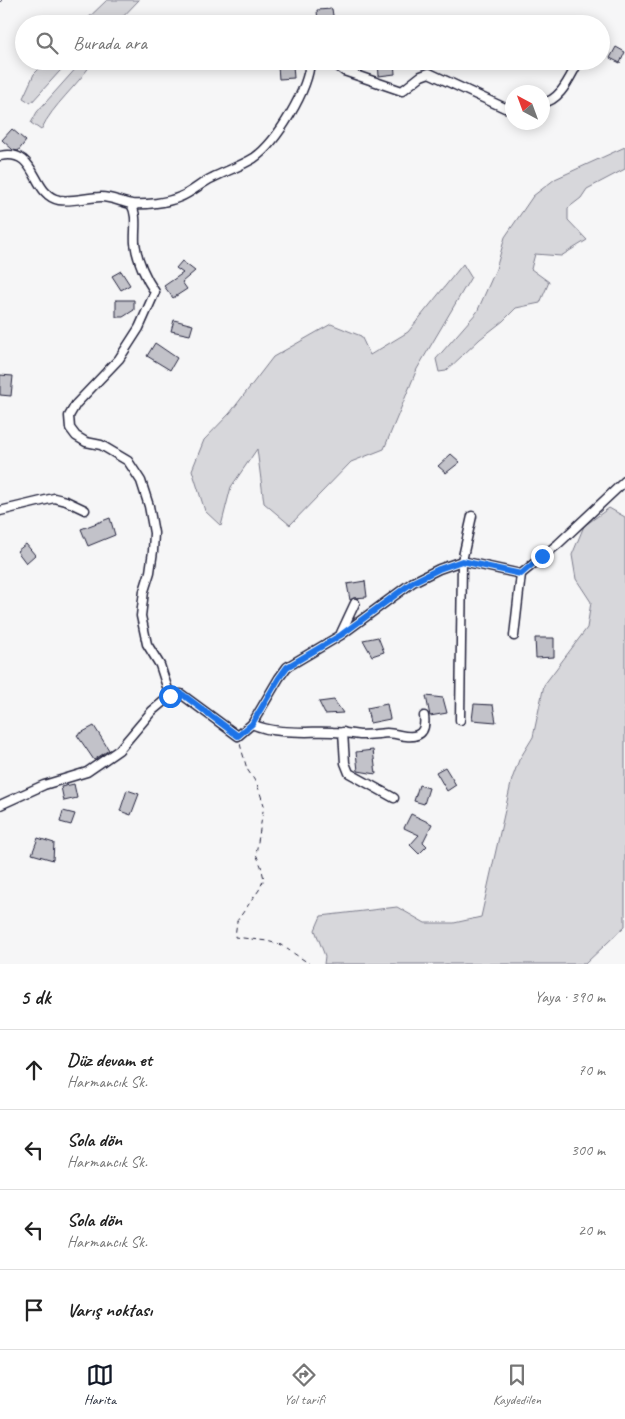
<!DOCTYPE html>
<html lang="tr">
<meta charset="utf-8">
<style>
body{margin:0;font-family:Caveat,sans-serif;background:#f2f2f2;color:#222}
.compass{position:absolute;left:505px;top:85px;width:45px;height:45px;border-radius:50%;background:#fff;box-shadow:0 2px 12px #0003;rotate:319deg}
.stop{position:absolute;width:15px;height:15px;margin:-11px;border:4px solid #1a73e8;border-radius:50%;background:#fff}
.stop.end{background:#1a73e8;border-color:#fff;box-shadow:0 1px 5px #0008}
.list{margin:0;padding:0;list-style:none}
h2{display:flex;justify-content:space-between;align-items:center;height:65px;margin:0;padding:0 20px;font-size:21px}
h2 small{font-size:16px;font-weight:400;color:#767676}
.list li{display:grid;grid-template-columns:32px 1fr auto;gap:15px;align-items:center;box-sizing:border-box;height:80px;padding:0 20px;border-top:1px solid #e0e0e0}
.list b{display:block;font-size:19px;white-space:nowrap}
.list p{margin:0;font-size:16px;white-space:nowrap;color:#767676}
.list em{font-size:16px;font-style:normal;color:#767676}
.icon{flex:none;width:28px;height:28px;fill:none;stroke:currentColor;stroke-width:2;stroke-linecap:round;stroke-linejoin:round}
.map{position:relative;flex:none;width:625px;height:964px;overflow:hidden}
.search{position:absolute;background:#fff;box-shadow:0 2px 12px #0003;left:15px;right:15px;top:15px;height:55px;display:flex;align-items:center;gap:12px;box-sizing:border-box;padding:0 18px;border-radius:28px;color:#767676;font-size:19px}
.sheet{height:385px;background:#fff}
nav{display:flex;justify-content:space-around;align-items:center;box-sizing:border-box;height:70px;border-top:1px solid #e0e0e0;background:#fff;font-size:14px;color:#767676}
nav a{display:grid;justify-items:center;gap:2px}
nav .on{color:#111827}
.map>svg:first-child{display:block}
.green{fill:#d7d7db;stroke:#7c7c8b}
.building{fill:#c2c2c9;stroke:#22223b}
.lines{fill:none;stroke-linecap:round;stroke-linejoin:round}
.street-casing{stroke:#22223b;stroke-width:11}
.path{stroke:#22223b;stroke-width:1;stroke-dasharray:5 4;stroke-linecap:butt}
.street{stroke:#fff;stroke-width:8}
.route{stroke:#1a73e8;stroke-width:6}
</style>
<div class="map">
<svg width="625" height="964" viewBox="0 0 625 964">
<rect width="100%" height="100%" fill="#f6f6f7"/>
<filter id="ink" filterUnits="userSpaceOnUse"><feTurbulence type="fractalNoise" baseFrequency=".02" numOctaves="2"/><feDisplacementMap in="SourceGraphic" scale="10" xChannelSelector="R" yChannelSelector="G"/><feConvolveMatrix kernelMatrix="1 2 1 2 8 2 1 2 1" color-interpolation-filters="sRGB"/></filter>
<g filter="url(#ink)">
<!-- green -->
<g class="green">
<path d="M 107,0 L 139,0 L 116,24 L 82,24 Z"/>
<path d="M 47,61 L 69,61 L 31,103 L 23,98 L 34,74 Z"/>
<path d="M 73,61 L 93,61 C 78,86 53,104 41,130 L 31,123 L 37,112 L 79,65 Z"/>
<path d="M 625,147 L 625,169 L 587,189 L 581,198 L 568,208 L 568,220 L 587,240 L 561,256 L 535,254 L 531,269 L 549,282 L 540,303 L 516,308 L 503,321 L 480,339 L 446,371 L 439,372 L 436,359 L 477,312 L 496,269 L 505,237 L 533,196 L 555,179 Z"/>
<path d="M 463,264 L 471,277 L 417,369 L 384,449 L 351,462 L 290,525 L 264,503 L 257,449 L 231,487 L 221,526 L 205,511 L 192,470 L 204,440 L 230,413 L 273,357 L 331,324 L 361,336 L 370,355 L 408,332 Z"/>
<path d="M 609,508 L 625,517 L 625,926 L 585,964 L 324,964 L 325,956 L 315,930 L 321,916 L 397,907 L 425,923 L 454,923 L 481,917 L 512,779 L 519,760 L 533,737 L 544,685 L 587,628 L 591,602 L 576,579 L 572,555 L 584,526 Z"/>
</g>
<!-- building -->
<g class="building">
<path d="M 332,9 L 334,22 L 318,23 L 317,10 Z"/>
<path d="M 616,47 L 625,52 L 620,63 L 610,58 Z"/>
<path d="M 394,61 L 395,74 L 379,76 L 378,62 Z"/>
<path d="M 293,65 L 294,78 L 279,79 L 278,66 Z"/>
<path d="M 12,129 L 26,141 L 18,151 L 13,150 L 2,140 Z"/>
<path d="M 182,261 L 195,271 L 182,282 L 187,289 L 173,298 L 164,286 L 183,273 L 176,268 Z"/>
<path d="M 121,271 L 130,285 L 121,290 L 112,276 Z"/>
<path d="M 116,300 L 134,300 L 134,310 L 123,317 L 116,317 Z"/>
<path d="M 174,320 L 193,325 L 190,335 L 171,331 Z"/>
<path d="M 155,343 L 177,358 L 170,370 L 147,356 Z"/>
<path d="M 0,375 L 13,376 L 11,396 L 0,395 Z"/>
<path d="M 451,454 L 460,462 L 446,473 L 438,466 Z"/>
<path d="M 110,518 L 115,535 L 88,546 L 81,529 Z"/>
<path d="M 26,544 L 35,555 L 26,563 L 17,551 Z"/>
<path d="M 365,581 L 367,597 L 354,598 L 350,600 L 347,584 Z"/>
<path d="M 378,637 L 384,652 L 372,656 L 363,640 Z"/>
<path d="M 535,638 L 554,638 L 554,657 L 536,658 Z"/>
<path d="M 426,696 L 443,698 L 447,713 L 430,716 Z"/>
<path d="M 334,700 L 343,713 L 325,714 L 319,702 Z"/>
<path d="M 387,704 L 390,719 L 370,723 L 367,708 Z"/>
<path d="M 474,704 L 493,705 L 496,722 L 472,720 Z"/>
<path d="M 94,726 L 109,750 L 94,760 L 77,735 Z"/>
<path d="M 373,750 L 376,774 L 358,771 L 356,752 Z"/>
<path d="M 445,767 L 456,785 L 447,791 L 436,772 Z"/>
<path d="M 74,784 L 77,798 L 64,801 L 61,787 Z"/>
<path d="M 419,785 L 429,788 L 424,804 L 414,801 Z"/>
<path d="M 127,790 L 139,794 L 131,815 L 120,811 Z"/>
<path d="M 63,811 L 75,814 L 71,825 L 60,822 Z"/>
<path d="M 411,814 L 432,824 L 423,842 L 427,846 L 419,854 L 410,845 L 419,835 L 404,828 Z"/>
<path d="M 38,838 L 54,843 L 53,860 L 32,854 Z"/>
</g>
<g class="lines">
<defs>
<g id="street">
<path d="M 331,61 L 344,71 L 402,91 L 421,76 L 429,73 L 505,108 L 512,107"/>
<path d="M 542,103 C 561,101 570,76 579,61"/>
<path d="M 0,156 C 38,147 31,195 59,200 C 73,202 88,197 101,197 C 111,197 121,202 131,204 C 146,205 166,203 180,197 C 191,193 201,183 212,178 C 226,171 241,166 254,158 C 277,142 309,89 310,61"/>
<path d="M 131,204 C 138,216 134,230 135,243 C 137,260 146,279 155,292 L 139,328 L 119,359 L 76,404 L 69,416 L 70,428 L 76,436 L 86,442 L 101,445 L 128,461 L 141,481 L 149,506 L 154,533 L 153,551 L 150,572 L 144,591 L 141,616 L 147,644 L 160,665 L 170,696"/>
<path d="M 0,511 L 54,498 L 66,501 L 85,510"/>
<path d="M 341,633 L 355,603"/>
<path d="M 514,636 L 521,574"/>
<path d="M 460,720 L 462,561 L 472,516"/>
<path d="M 252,724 C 276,735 307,731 333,732 C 342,732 351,734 360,735 C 369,735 378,734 387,733 C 396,733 409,739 417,735 C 425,732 425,723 424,716"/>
<path d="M 343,732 L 345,763 L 349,773 L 394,798"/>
<path d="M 0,805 L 44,785 L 87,772 L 119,750 L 152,711 L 170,696 L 181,694 L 238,736 L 252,724 L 279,678 L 287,667 L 341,635 L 413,582 L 439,569 L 462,561 L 521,574 L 558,544 L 625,481"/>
</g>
</defs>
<!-- street casing -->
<use href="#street" class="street-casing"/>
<!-- path -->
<g class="path">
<path d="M 0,2 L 2,0"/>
<path d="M 240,744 L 247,769 L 257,784 L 264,805 L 256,854 L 261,866 L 264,879 L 259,890 L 237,921 L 235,937 L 267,941 L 281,945 L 310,964"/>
</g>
<!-- street -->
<use href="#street" class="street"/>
</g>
</g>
<g class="lines" filter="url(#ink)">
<!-- route -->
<path class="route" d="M 170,696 L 182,694 L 238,736 L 252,724 L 279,678 L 287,667 L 341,635 L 413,582 L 439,569 L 462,561 L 521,574 L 542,556"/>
</g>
</svg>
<svg class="compass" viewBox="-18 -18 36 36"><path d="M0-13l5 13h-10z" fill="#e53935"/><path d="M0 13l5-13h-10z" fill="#767676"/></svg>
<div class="stop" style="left:170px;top:696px"></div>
<div class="stop end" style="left:542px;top:556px"></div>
<div class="search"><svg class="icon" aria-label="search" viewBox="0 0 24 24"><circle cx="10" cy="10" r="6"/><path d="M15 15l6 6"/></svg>Burada ara</div>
</div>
<section class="sheet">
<h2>5 dk<small>Yaya · 390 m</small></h2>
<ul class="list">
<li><svg class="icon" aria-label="ahead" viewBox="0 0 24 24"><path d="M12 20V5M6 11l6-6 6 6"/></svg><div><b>Düz devam et</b><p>Harmancık Sk.</p></div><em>70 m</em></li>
<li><svg class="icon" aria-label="left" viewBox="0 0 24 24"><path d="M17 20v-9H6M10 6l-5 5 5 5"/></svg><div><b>Sola dön</b><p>Harmancık Sk.</p></div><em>300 m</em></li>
<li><svg class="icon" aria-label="left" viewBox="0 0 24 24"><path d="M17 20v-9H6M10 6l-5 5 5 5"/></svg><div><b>Sola dön</b><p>Harmancık Sk.</p></div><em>20 m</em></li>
<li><svg class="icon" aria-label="arrive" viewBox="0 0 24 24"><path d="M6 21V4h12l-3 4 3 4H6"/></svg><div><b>Varış noktası</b></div></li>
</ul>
</section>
<nav>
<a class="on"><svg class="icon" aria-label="map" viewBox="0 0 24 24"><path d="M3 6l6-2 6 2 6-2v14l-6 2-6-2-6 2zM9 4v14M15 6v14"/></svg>Harita</a>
<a><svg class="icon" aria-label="directions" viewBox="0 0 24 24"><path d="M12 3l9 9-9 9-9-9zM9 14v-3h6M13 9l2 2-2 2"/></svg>Yol tarifi</a>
<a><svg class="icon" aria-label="saved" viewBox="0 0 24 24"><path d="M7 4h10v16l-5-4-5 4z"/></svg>Kaydedilen</a>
</nav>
